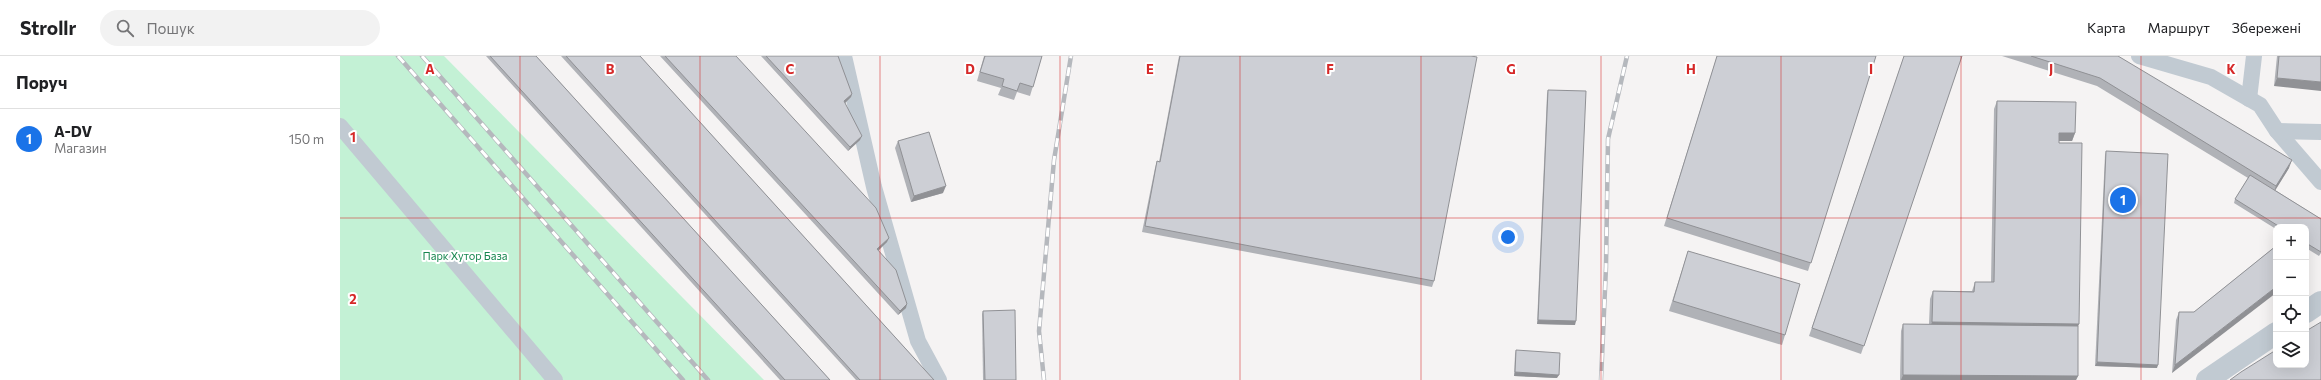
<!DOCTYPE html>
<html lang="uk">
<meta charset="utf-8">
<style>
body{margin:0;font-family:Commissioner,sans-serif;background:#f2f2f2;color:#202124}
.controls{position:absolute;right:12px;bottom:12px;display:grid;overflow:hidden;border-radius:8px;box-shadow:0 4px 16px #0002}
.controls button{width:36px;height:36px;display:grid;place-items:center;padding:0;border:0;border-bottom:1px solid #e0e0e0;background:#fff;color:#202124;font:20px sans-serif}
.you{position:absolute;left:1168px;top:181px;width:14px;height:14px;margin:-10px;border:3px solid #fff;border-radius:50%;background:#1a73e8;box-shadow:0 0 0 6px #1a73e833}
.badge{display:grid;place-items:center;width:26px;height:26px;border-radius:50%;background:#1a73e8;color:#fff;font-size:13px;font-weight:700}
.pin{position:absolute;translate:-50% -50%;border:2px solid #fff;box-shadow:0 1px 4px #0006}
.list{margin:0;padding:0;list-style:none}
h2{display:flex;justify-content:space-between;align-items:center;height:52px;margin:0;padding:0 16px;font-size:17px}
h2 small{font-size:13px;font-weight:400;color:#757577}
.list li{display:grid;grid-template-columns:26px 1fr auto;gap:12px;align-items:center;box-sizing:border-box;height:60px;padding:0 16px;border-top:1px solid #e0e0e0}
.list b{display:block;font-size:15px;white-space:nowrap}
.list p{margin:0;font-size:13px;white-space:nowrap;color:#757577}
.list em{font-size:13px;font-style:normal;color:#757577}
.icon{flex:none;width:22px;height:22px;fill:none;stroke:currentColor;stroke-width:2;stroke-linecap:round;stroke-linejoin:round}
.map{position:relative;flex:none;width:1981px;height:324px;overflow:hidden}
header{display:flex;align-items:center;gap:24px;box-sizing:border-box;height:56px;padding:0 20px;background:#fff;border-bottom:1px solid #e0e0e0}
header strong{font-size:19px}
nav{display:flex;gap:22px;margin-inline-start:auto;font-size:14px}
.search{width:280px;height:36px;background:#f2f2f2;display:flex;align-items:center;gap:10px;box-sizing:border-box;padding:0 14px;border-radius:22px;color:#757577;font-size:15px}
main{display:flex}
aside{flex:1;background:#fff}
.map>svg:first-child{display:block}
.green{fill:#c3f1d5}
.lines{fill:none;stroke-linecap:round;stroke-linejoin:round}
.lane{stroke:#c1cad2;stroke-width:16}
.street{stroke:#c1cad2;stroke-width:22}
.rail-casing{stroke:#b5b8bd;stroke-width:4.5}
.rail{stroke:#fff;stroke-width:3;stroke-dasharray:9;stroke-linecap:butt}
.wall{fill:#b0b2b7}
.shaded-wall{fill:#909195}
.building{fill:#cdcfd5;stroke:#909195}
.grid{fill:none;stroke:#d62828;stroke-width:1;stroke-opacity:0.55}
.labels{text-anchor:middle;dominant-baseline:central;stroke-width:4;stroke-linejoin:round;paint-order:stroke}
.park-label{font-size:11px;fill:#17864f;stroke:#fff}
.grid-label{font-size:13px;text-anchor:middle;font-weight:bold;fill:#d62828;stroke:#fff;stroke-width:4;stroke-linejoin:round;paint-order:stroke}
</style>
<header>
<strong>Strollr</strong>
<div class="search"><svg class="icon" aria-label="search" viewBox="0 0 24 24"><circle cx="10" cy="10" r="6"/><path d="M15 15l6 6"/></svg>Пошук</div>
<nav><a>Карта</a><a>Маршрут</a><a>Збережені</a></nav>
</header>
<main>
<aside>
<h2>Поруч<small></small></h2>
<ul class="list">
<li><span class="badge">1</span><div><b>A-DV</b><p>Магазин</p></div><em>150 m</em></li>
</ul>
</aside>
<div class="map">
<svg width="1981" height="324" viewBox="0 0 1981 324">
<rect width="100%" height="100%" fill="#f5f3f3"/>
<!-- green -->
<path class="green" d="M 0,0 L 104,0 L 424,324 L 0,324 Z"/>
<g class="lines">
<!-- lane -->
<g class="lane">
<path d="M 504,0 L 534,131 L 578,285 L 599,324"/>
<path d="M 1799,0 L 1871,21 L 1920,49 L 1937,75 L 1981,126"/>
<path d="M 1909,43 L 1914,0"/>
<path d="M 0,70 L 215,324"/>
<path d="M 1937,75 L 1981,76"/>
</g>
<!-- street -->
<g class="street">
<path d="M 1966,256 L 1981,246"/>
<path d="M 1867,324 L 1936,277"/>
</g>
<defs>
<g id="rail">
<path d="M 58,0 L 343,324"/>
<path d="M 82,0 L 368,324"/>
<path d="M 704,324 L 699,275 L 714,104 L 731,0"/>
<path d="M 1261,324 L 1266,211 L 1268,83 L 1287,0"/>
</g>
</defs>
<!-- rail casing -->
<use href="#rail" class="rail-casing"/>
<!-- rail -->
<use href="#rail" class="rail"/>
</g>
<!-- wall -->
<g class="wall">
<path d="M 146,0 L 196,0 L 490,324 L 440,324 Z"/>
<path d="M 221,0 L 300,0 L 594,324 L 516,324 Z"/>
<path d="M 320,0 L 396,0 L 547,186 L 538,194 L 566,252 L 558,259 Z"/>
<path d="M 421,0 L 498,0 L 512,38 L 511,41 L 505,47 L 520,84 L 508,95 Z"/>
<path d="M 644,0 L 702,0 L 690,40 L 677,36 L 674,44 L 658,39 L 661,32 L 637,25 Z"/>
<path d="M 839,0 L 1131,0 L 1094,225 L 1092,231 L 802,176 L 815,112 L 817,105 L 819,106 Z"/>
<path d="M 1377,0 L 1536,0 L 1468,215 L 1324,170 Z"/>
<path d="M 1564,0 L 1622,0 L 1521,298 L 1469,280 Z"/>
<path d="M 1662,0 L 1778,0 L 1949,112 L 1935,134 L 1981,163 L 1981,197 L 1979,200 L 1966,192 L 1966,171 L 1936,171 L 1936,173 L 1894,147 L 1895,143 L 1908,122 L 1757,30 Z"/>
<path d="M 1937,0 L 1981,0 L 1934,30 Z"/>
<path d="M 1208,34 L 1235,269 L 1197,268 L 1207,38 Z"/>
<path d="M 1657,45 L 1735,77 L 1732,85 L 1719,85 L 1738,270 L 1738,320 L 1736,324 L 1560,324 L 1561,275 L 1563,268 L 1589,268 L 1590,243 L 1593,235 L 1632,235 L 1635,226 L 1651,226 L 1654,53 Z"/>
<path d="M 558,85 L 603,137 L 571,146 L 555,92 Z"/>
<path d="M 1766,95 L 1817,312 L 1755,310 L 1765,99 Z"/>
<path d="M 1936,190 L 1832,317 L 1836,264 L 1839,256 L 1854,256 Z"/>
<path d="M 1348,195 L 1445,279 L 1442,289 L 1329,255 Z"/>
<path d="M 643,255 L 676,324 L 643,324 L 642,258 Z"/>
<path d="M 1176,294 L 1217,322 L 1174,320 L 1175,298 Z"/>
</g>
<!-- shaded-wall -->
<g class="shaded-wall">
<path d="M 1937,22 L 1981,26 L 1981,35 L 1934,30 Z"/>
<path d="M 512,38 L 511,41 L 503,49 L 504,45 Z"/>
<path d="M 1719,77 L 1735,77 L 1732,85 L 1716,85 Z"/>
<path d="M 522,80 L 520,84 L 508,95 L 510,91 Z"/>
<path d="M 1952,104 L 1949,112 L 1933,138 L 1936,130 Z"/>
<path d="M 606,130 L 603,137 L 571,146 L 574,140 Z"/>
<path d="M 549,182 L 547,186 L 536,197 L 537,193 Z"/>
<path d="M 1936,231 L 1936,237 L 1832,317 L 1835,309 Z"/>
<path d="M 567,248 L 566,252 L 558,259 L 560,255 Z"/>
<path d="M 1198,264 L 1236,265 L 1235,269 L 1197,268 Z"/>
<path d="M 1592,266 L 1739,268 L 1736,276 L 1589,274 Z"/>
<path d="M 1757,306 L 1818,309 L 1817,312 L 1755,310 Z"/>
<path d="M 1175,316 L 1219,319 L 1217,322 L 1174,320 Z"/>
<path d="M 1563,319 L 1738,320 L 1736,324 L 1561,324 Z"/>
</g>
<!-- building -->
<g class="building">
<path d="M 150,0 L 196,0 L 490,324 L 445,324 Z"/>
<path d="M 226,0 L 300,0 L 594,324 L 520,324 Z"/>
<path d="M 325,0 L 396,0 L 536,152 L 549,182 L 537,193 L 556,214 L 567,248 L 560,255 Z"/>
<path d="M 426,0 L 498,0 L 512,38 L 504,45 L 522,80 L 510,91 Z"/>
<path d="M 645,0 L 702,0 L 693,31 L 680,27 L 677,35 L 662,30 L 664,23 L 640,16 Z"/>
<path d="M 840,0 L 1131,0 L 1137,1 L 1094,225 L 805,170 L 817,105 L 820,106 Z"/>
<path d="M 1377,0 L 1536,0 L 1471,207 L 1327,162 Z"/>
<path d="M 1564,0 L 1622,0 L 1524,290 L 1472,272 Z"/>
<path d="M 1691,0 L 1778,0 L 1952,104 L 1936,130 L 1760,22 Z"/>
<path d="M 1939,0 L 1981,0 L 1981,26 L 1937,22 Z"/>
<path d="M 1208,34 L 1246,35 L 1236,265 L 1198,264 Z"/>
<path d="M 1657,45 L 1736,46 L 1735,77 L 1719,77 L 1719,87 L 1742,87 L 1739,268 L 1592,266 L 1593,235 L 1634,236 L 1635,226 L 1654,226 Z"/>
<path d="M 589,76 L 606,130 L 574,140 L 558,85 Z"/>
<path d="M 1766,95 L 1828,98 L 1818,309 L 1757,306 Z"/>
<path d="M 1910,119 L 1981,163 L 1981,196 L 1966,187 L 1966,171 L 1940,171 L 1895,143 Z"/>
<path d="M 1936,190 L 1936,231 L 1835,309 L 1839,256 L 1854,256 Z"/>
<path d="M 1348,195 L 1460,228 L 1445,279 L 1333,245 Z"/>
<path d="M 675,254 L 676,324 L 645,324 L 643,255 Z"/>
<path d="M 1981,266 L 1981,324 L 1890,324 L 1901,316 L 1936,294 L 1936,309 L 1966,309 L 1966,275 Z"/>
<path d="M 1563,268 L 1738,270 L 1738,320 L 1563,319 Z"/>
<path d="M 1176,294 L 1220,297 L 1219,319 L 1175,316 Z"/>
</g>
<!-- grid -->
<path class="grid" d="M 180,0 L 180,324M 360,0 L 360,324M 540,0 L 540,324M 720,0 L 720,324M 900,0 L 900,324M 1081,0 L 1081,324M 1261,0 L 1261,324M 1441,0 L 1441,324M 1621,0 L 1621,324M 1801,0 L 1801,324M 0,162 L 1981,162"/>
<g class="labels">
<!-- park labels -->
<g class="park-label">
<text x="125" y="199">Парк Хутор База</text>
</g>
</g>
<g class="grid-label">
<text x="90" y="18">A</text>
<text x="270" y="18">B</text>
<text x="450" y="18">C</text>
<text x="630" y="18">D</text>
<text x="810" y="18">E</text>
<text x="990" y="18">F</text>
<text x="1171" y="18">G</text>
<text x="1351" y="18">H</text>
<text x="1531" y="18">I</text>
<text x="1711" y="18">J</text>
<text x="1891" y="18">K</text>
<text x="13" y="86">1</text>
<text x="13" y="248">2</text>
</g>
</svg>
<div class="controls">
<button>+</button>
<button>−</button>
<button><svg class="icon" aria-label="locate" viewBox="0 0 24 24"><circle cx="12" cy="12" r="6"/><path d="M12 2v4M12 18v4M2 12h4M18 12h4"/></svg></button>
<button><svg class="icon" aria-label="layers" viewBox="0 0 24 24"><path d="M12 4l9 5-9 5-9-5zM3 14l9 5 9-5"/></svg></button>
</div>
<div class="you"></div>
<div class="pin badge" style="left:1783px;top:144px">1</div>
</div>
</main>
